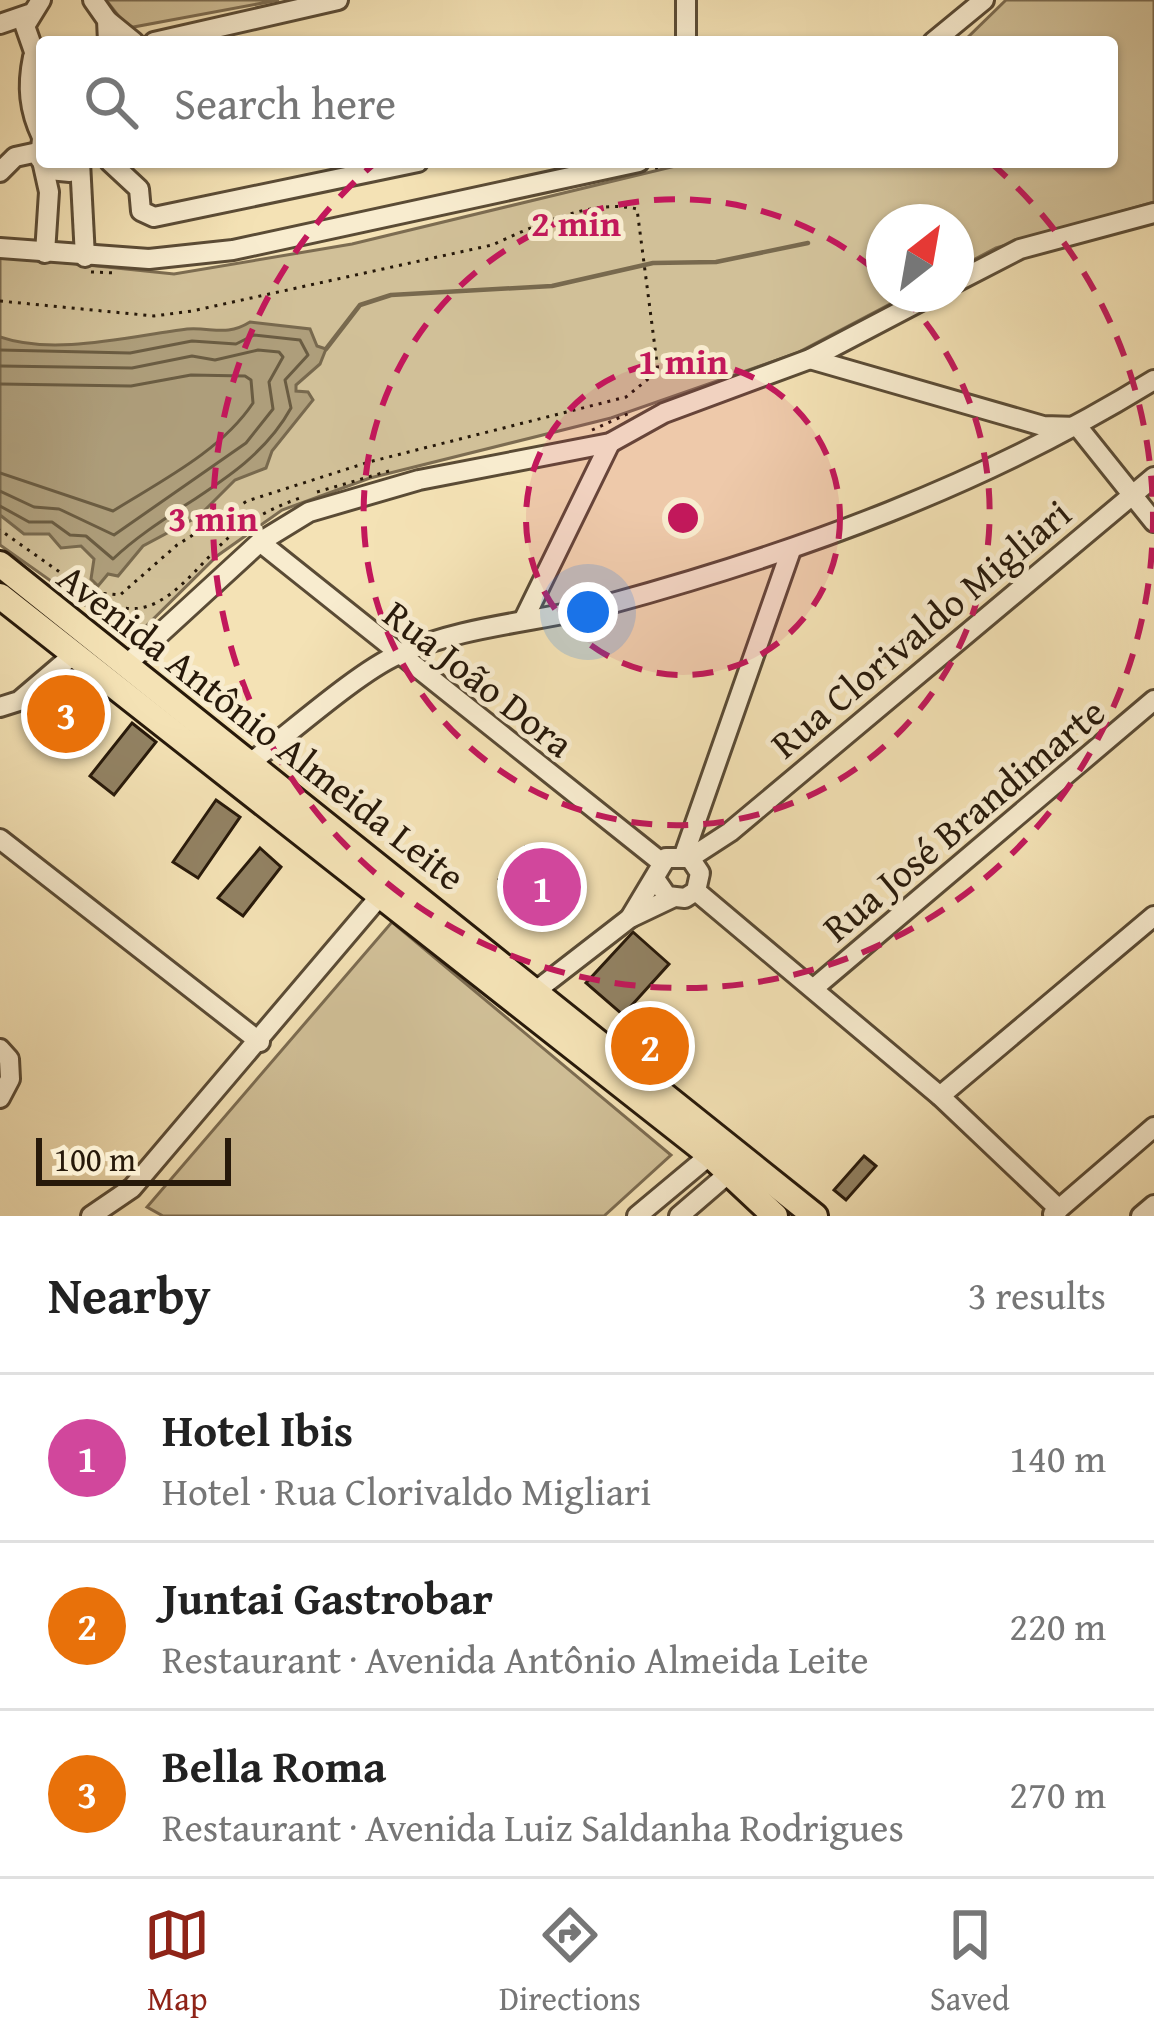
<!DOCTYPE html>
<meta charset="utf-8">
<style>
body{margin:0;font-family:"Gentium Book Plus",serif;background:#f2f2f2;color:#222}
.compass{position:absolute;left:866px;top:204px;width:108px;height:108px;border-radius:50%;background:#fff;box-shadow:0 3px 9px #0004;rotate:31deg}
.scale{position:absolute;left:36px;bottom:30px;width:195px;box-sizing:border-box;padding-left:12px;border:6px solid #27190a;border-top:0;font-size:33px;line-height:42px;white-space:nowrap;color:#27190a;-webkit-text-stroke:9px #f8eccf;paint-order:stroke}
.you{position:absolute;left:588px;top:612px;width:42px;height:42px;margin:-30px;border:9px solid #fff;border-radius:50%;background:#1a73e8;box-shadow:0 0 0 18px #1a73e833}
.badge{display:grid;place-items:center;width:78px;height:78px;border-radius:50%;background:#8f2418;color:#fff;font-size:39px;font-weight:700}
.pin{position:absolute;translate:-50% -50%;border:6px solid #fff;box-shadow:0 3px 12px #0006}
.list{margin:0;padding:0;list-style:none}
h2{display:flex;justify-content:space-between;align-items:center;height:156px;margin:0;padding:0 48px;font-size:51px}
h2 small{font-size:39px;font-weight:400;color:#767676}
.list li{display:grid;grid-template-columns:78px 1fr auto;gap:36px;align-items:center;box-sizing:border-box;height:168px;padding:0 48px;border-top:3px solid #e0e0e0}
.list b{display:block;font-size:45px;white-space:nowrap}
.list p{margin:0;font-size:39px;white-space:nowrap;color:#767676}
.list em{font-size:39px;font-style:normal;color:#767676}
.icon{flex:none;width:66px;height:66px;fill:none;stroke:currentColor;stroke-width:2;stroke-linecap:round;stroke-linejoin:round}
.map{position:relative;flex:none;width:1154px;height:1216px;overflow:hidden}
.search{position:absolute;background:#fff;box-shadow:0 3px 9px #0004;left:36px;right:36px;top:36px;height:132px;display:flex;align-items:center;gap:30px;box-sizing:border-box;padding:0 42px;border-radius:12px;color:#767676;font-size:45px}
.sheet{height:660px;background:#fff}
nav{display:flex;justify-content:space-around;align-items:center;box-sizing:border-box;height:168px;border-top:3px solid #e0e0e0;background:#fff;font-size:33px;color:#767676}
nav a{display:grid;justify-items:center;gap:6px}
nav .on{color:#8f2418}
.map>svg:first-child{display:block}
.green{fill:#d1c098;stroke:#7c6c51;stroke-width:3}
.water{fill:#ae9e7b;stroke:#78694e;stroke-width:3}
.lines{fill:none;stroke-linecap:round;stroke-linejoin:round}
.shore{stroke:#6a5c42;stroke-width:3}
.stream{stroke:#78694e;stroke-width:4.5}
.building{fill:#928263;stroke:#27190a;stroke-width:3}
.minor-casing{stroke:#5a4b35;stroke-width:24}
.major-casing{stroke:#27190a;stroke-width:30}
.path{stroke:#27190a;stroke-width:3;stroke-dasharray:3 6;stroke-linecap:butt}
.minor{stroke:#f8eccf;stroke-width:18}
.major{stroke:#f4e2b5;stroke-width:24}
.ring{fill:none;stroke:#c2185b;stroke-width:6;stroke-dasharray:21 15}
.labels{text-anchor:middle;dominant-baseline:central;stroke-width:10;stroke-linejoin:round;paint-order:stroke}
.street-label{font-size:39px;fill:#27190a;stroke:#f8eccf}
.centre{fill:#c2185b;stroke:#f8eccf;stroke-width:6}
.ring-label{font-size:36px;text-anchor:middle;font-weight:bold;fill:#c2185b;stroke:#f8eccf;stroke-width:10;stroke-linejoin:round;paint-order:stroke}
</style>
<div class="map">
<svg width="1154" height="1216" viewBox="0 0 1154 1216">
<rect width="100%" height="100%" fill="#f4e2b5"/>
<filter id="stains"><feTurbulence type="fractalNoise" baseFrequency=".00167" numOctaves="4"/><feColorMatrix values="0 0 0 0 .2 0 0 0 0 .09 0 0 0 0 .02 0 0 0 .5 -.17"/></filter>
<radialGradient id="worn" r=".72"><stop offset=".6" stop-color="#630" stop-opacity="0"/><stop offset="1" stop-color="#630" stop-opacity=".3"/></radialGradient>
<!-- green -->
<g class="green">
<path d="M 106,0 L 279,0 L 128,28 Z"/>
<path d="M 1006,0 L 1154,0 L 1154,202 L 996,248 L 956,269 L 956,222 L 884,222 L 884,294 L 909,294 L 797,353 L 611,418 L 370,478 L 282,510 L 217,556 L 133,639 L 0,545 L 0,256 L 174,274 L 352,244 L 692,162 L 1112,162 L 1112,42 L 963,42 Z"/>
<path d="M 392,922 L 671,1155 L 604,1216 L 163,1216 L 147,1207 Z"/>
</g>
<!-- water -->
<path class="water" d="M 250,322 L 310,329 L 317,346 L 326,349 L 320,364 L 296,385 L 296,391 L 308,392 L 313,400 L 272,451 L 266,468 L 235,480 L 199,516 L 143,546 L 118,576 L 108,574 L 98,586 L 91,579 L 94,559 L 81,546 L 61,548 L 49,534 L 24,534 L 0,515 L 0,337 C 54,356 131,336 187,329 C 212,327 226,337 250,322 Z"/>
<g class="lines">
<!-- shore -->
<g class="shore">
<path d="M 0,350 L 130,353 L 192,341 L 236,344 L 254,335 L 300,340 L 308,355 L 285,380 L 291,408 C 252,479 171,504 113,559 L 86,536 L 70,535 L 52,522 L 29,522 L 0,506"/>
<path d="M 0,366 L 132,368 L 192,356 L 215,360 L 258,350 L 279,352 L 283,357 L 269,382 L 273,409 L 246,443 L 114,535 L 59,509 L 34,507 L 0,491"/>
<path d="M 0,384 L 131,386 L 191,375 L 245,376 L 251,380 L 253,403 C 221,451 161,481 113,511 L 0,473"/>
</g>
<!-- stream -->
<path class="stream" d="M 326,349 L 360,305 L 391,295 L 552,286 L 653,263 L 716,262 L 808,243"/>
</g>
<!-- building -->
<g class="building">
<path d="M 54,690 L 81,693 L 103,712 L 81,739 L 67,727 L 57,740 L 29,716 Z"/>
<path d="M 132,723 L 156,742 L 114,795 L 90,776 Z"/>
<path d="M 216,800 L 240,817 L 198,878 L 173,862 Z"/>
<path d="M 525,847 L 584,894 L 558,927 L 499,879 Z"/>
<path d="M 260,848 L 281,867 L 243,916 L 218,898 Z"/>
<path d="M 633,932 L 669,964 L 623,1015 L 586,983 Z"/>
<path d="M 864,1156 L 876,1166 L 846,1200 L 834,1190 Z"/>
</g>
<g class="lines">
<defs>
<g id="minor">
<path d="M 93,0 L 107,20 L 108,42"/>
<path d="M 107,20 L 134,42"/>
<path d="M 0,24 L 29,14"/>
<path d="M 154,42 L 338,0"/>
<path d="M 686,42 L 686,0"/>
<path d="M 933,42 L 984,0"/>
<path d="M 33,57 C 27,86 29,110 42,137"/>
<path d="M 38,63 L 25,26 L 41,0"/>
<path d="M 42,139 L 40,159 L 49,170 L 70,172 L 80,162"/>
<path d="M 80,162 L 85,257"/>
<path d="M 110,162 L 139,189 L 141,211 L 154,217 L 418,162"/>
<path d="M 43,165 L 49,192 L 45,253"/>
<path d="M 0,172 L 15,157 L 38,152"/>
<path d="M 0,248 L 149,259 L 233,250 L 639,162"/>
<path d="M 956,282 L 1020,249 L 1154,213"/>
<path d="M 810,359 L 1043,426 L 1078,427 L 1154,522"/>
<path d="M 260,542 L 661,862"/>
<path d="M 524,619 L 610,443"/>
<path d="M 127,664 L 260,542 L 309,512 L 419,480 L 610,443 L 664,413 L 810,359 L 934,294"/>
<path d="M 0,707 L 19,701 L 73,655"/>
<path d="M 250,763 C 289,734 357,673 397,655 C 463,625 540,622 609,604 C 800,552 986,484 1154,380"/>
<path d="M 0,839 L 260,1042"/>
<path d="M 684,855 L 791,550"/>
<path d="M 690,858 L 730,832 L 1154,477"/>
<path d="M 696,891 L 940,1096 L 1059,1209"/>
<path d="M 630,918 L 666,858 L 690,858 L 700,873 L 696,891 L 685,898 L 667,896 L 656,880"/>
<path d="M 814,988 L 1154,700"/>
<path d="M 537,990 L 630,918 L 672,898"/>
<path d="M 0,1049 L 9,1059 L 10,1079 L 0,1098"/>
<path d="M 940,1096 L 1154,916"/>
<path d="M 1053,1214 L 1154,1127"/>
<path d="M 91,1216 L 132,1188 L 380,896"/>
<path d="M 637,1216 L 710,1155"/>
<path d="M 679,1216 L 729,1173"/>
<path d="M 1141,1216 L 1154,1205"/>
</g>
<g id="major">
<path d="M 0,564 L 815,1216"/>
<path d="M 0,596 L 710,1155 L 775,1216"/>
</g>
</defs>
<!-- minor casing -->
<use href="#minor" class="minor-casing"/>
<!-- major casing -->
<use href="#major" class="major-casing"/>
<!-- path -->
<g class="path">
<path d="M 655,168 L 680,162"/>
<path d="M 91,272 L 117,273"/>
<path d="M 0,301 L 154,316 L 192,311 L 492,245 C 532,227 592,198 637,209 L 658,371 L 626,397 L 369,462 L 247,501 L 177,545 L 120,595 L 88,592 L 0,530"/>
<path d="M 592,430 L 632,412"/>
<path d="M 317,492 L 389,471"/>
<path d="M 101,598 C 154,634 192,570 227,539 C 248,520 276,506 303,497"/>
</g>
<!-- minor -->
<use href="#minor" class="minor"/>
<!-- major -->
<use href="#major" class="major"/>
</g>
<!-- distance rings -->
<circle cx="683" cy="518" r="157" fill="#c2185b" fill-opacity=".12"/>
<g class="ring">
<circle cx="683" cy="518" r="157"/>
<path d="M902 295A313 313 0 1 1 882 276"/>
<path d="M991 163A470 470 0 1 1 375 163"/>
</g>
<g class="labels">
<!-- street labels -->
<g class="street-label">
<text transform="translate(920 628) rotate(-40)">Rua Clorivaldo Migliari</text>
<text transform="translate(479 678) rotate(38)">Rua João Dora</text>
<text transform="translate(262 726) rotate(38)">Avenida Antônio Almeida Leite</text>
<text transform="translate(963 819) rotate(-40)">Rua José Brandimarte</text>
</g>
</g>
<circle cx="683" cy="518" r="18" class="centre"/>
<g class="ring-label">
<text x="576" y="236">2 min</text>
<text x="683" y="374">1 min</text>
<text x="213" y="531">3 min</text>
</g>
<rect width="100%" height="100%" filter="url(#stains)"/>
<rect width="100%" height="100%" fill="url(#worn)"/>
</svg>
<svg class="compass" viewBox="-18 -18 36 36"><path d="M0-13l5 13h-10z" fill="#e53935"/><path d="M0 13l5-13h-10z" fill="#767676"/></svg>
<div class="scale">100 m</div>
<div class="you"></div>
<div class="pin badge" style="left:542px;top:887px;background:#d1479c">1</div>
<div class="pin badge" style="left:650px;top:1046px;background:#e8710a">2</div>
<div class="pin badge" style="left:66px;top:714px;background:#e8710a">3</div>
<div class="search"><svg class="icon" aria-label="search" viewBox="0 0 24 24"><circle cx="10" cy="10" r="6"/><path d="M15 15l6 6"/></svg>Search here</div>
</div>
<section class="sheet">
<h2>Nearby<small>3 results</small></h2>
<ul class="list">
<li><span class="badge" style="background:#d1479c">1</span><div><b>Hotel Ibis</b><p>Hotel · Rua Clorivaldo Migliari</p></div><em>140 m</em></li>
<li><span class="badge" style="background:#e8710a">2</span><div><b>Juntai Gastrobar</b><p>Restaurant · Avenida Antônio Almeida Leite</p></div><em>220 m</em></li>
<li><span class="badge" style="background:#e8710a">3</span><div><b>Bella Roma</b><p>Restaurant · Avenida Luiz Saldanha Rodrigues</p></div><em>270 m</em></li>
</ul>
</section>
<nav>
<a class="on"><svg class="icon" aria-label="map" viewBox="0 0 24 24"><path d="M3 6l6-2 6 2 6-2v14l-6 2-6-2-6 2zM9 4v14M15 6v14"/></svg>Map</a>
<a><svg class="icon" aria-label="directions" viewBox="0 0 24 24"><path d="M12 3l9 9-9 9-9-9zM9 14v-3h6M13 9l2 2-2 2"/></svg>Directions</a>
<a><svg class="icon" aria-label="saved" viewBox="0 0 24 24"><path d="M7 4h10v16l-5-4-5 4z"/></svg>Saved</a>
</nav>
